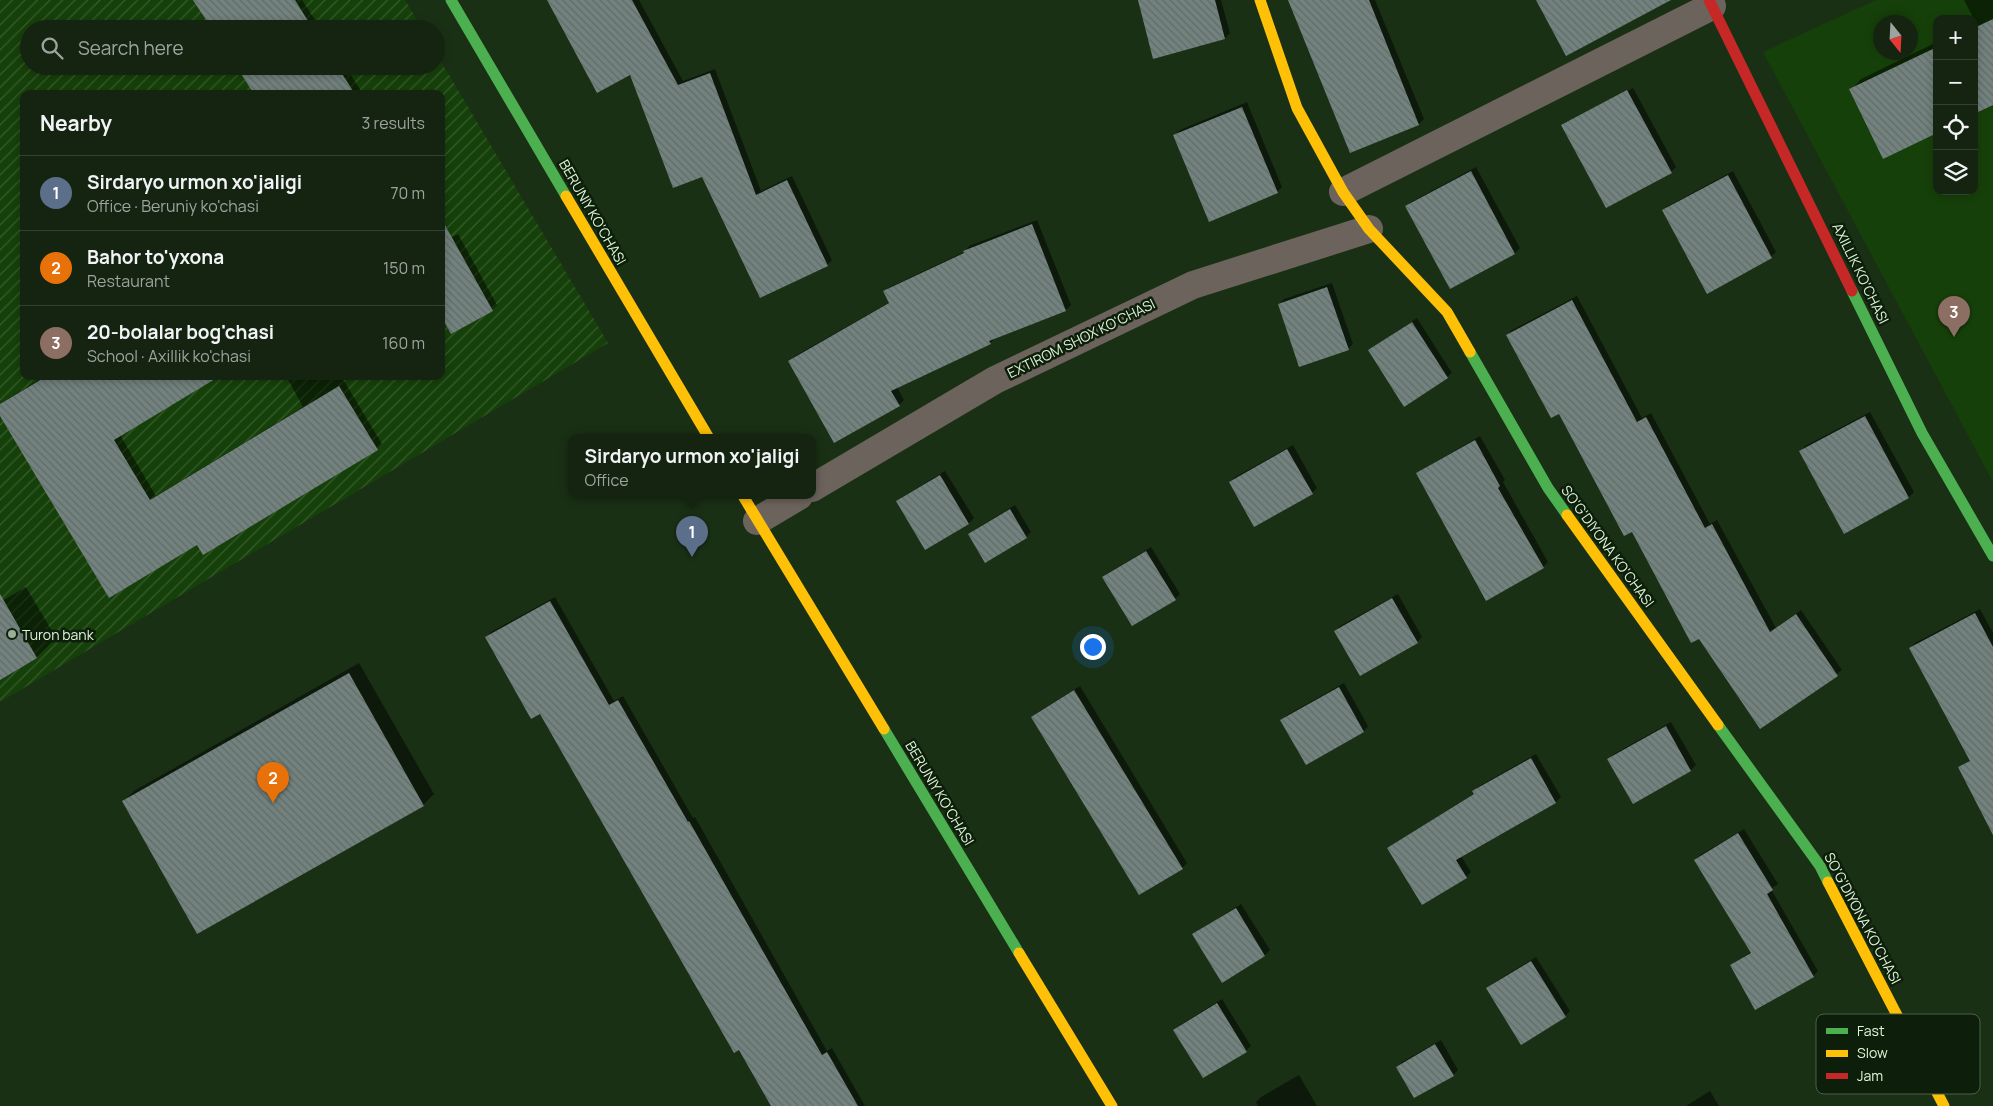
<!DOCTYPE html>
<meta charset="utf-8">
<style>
body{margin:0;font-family:Manrope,sans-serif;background:#21301e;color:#f1f3f6}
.controls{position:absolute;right:15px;top:15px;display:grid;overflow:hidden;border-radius:10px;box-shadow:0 2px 8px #0003}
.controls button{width:45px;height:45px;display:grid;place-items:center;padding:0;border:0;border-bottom:1px solid #334130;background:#142410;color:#f1f3f6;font:25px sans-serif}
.compass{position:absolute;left:1873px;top:15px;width:45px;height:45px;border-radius:50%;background:#142410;box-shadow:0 2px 8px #0003;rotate:162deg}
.you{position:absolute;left:1092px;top:646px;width:18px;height:18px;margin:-12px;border:4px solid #fff;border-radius:50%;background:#1a73e8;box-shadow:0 0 0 8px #1a73e833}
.badge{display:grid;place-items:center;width:32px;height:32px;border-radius:50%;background:#99b094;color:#fff;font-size:16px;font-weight:700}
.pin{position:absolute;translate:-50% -41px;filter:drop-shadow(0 1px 2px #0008)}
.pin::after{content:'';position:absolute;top:26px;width:18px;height:15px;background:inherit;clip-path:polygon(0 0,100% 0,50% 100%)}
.popup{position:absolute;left:568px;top:434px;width:248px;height:65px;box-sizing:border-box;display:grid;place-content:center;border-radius:10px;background:#142410;filter:drop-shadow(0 1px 4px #0005);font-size:16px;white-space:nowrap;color:#9da49f}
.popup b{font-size:19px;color:#f1f3f6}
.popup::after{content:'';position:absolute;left:50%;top:100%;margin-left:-10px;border:10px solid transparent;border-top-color:#142410}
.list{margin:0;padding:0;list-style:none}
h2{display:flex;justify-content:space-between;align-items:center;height:65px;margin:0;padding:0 20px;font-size:21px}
h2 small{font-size:16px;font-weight:400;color:#9da49f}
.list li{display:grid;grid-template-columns:32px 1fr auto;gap:15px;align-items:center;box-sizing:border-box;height:75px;padding:0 20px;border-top:1px solid #334130}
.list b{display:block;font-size:19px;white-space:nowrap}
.list p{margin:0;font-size:16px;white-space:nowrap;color:#9da49f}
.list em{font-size:16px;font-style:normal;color:#9da49f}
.icon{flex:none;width:28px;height:28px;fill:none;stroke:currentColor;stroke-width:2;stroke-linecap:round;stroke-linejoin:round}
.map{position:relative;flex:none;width:1993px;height:1106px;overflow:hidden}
.search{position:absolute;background:#142410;box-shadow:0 2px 8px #0003;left:20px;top:20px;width:425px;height:55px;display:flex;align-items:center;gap:12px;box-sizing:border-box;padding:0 18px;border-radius:28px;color:#9da49f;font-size:19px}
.panel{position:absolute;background:#142410;box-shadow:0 2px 8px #0003;left:20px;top:90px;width:425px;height:290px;border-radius:10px}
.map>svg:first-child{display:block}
.built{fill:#16400a;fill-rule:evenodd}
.industrial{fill:url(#industrial-furrows);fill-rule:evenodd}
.shadow{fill:#0007}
.building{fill:url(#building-back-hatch)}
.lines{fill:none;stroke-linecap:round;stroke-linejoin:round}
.street{stroke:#6c645c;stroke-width:28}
.fast{stroke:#4caf50;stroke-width:11}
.slow{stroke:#ffc107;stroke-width:11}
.jam{stroke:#c62828;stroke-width:11}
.poi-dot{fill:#99b094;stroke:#0d1f0a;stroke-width:2}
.labels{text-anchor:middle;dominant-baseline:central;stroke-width:5;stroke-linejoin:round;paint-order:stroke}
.street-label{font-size:14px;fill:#def5d9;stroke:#0d1f0a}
.poi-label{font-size:14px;fill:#def5d9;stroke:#0d1f0a;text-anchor:start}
.key{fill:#0d1f0a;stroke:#4c5f48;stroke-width:1}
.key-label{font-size:14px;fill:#def5d9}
</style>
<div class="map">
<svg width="1993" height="1106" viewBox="0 0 1993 1106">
<defs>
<pattern id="industrial-furrows" width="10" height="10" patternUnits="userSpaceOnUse" patternTransform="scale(1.25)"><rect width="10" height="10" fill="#16400a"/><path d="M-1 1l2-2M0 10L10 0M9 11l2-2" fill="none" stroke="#375c2d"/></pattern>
<pattern id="building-back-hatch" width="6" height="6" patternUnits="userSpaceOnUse" patternTransform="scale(1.25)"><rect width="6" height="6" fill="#73827f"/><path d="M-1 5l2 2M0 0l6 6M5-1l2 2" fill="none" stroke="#606c66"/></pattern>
</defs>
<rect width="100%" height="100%" fill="#1a3015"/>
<!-- built -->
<path class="built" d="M 1876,0 L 1993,0 L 1993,482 L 1763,52 ZM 1937,19 L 1974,19 L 1974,191 L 1937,191 ZM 1880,22 L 1910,22 L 1910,52 L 1880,52 Z"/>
<!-- industrial -->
<path class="industrial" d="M 0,0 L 405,0 L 422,29 L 29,29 L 29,66 L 436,66 L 436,53 L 608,343 L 0,702 ZM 24,94 L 441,94 L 441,376 L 24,376 Z"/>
<!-- shadow -->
<g class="shadow">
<path d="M 195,0 L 302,0 L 321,29 L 213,29 Z"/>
<path d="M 549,0 L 639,0 L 683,81 L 715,69 L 761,191 L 792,176 L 832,260 L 827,265 L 703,175 L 631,73 Z"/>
<path d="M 1139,0 L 1221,0 L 1230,33 L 1225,38 L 1154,57 Z"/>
<path d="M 1290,0 L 1375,0 L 1424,119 L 1419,124 L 1351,151 Z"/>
<path d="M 1964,0 L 1993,0 L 1993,104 L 1974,113 L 1976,23 Z"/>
<path d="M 1937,42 L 1937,131 L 1851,90 L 1861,79 Z"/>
<path d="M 237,66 L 345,66 L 363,94 L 255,94 Z"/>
<path d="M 1632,86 L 1676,167 L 1671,172 L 1563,125 L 1567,121 L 1567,124 L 1633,88 Z"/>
<path d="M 1247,102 L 1282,187 L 1277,192 L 1175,135 L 1180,130 Z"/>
<path d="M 1476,167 L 1520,248 L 1515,253 L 1450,288 L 1407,207 L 1411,202 Z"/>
<path d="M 1733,171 L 1776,252 L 1771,257 L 1663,211 L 1668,206 Z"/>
<path d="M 1037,220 L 1071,305 L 1066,310 L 995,338 L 990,343 L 897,387 L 904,400 L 899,405 L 790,361 L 795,356 L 890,302 L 885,292 L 890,287 L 964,252 L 969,246 Z"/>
<path d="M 458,234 L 497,305 L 492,310 L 441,243 Z"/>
<path d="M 1332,283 L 1353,344 L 1348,349 L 1279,304 L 1284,299 Z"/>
<path d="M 1577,296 L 1642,418 L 1651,413 L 1710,524 L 1717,520 L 1776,628 L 1801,610 L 1842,670 L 1760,727 L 1632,530 L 1559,412 L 1507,335 L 1512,330 Z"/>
<path d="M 1417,318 L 1452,373 L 1447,377 L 1369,350 Z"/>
<path d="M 45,376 L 191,376 L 120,435 L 156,496 L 303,407 L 286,376 L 341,376 L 382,444 L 377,449 L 198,543 L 0,413 L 1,403 Z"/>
<path d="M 1870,412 L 1914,492 L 1909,497 L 1801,451 L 1805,446 Z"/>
<path d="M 1480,436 L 1505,480 L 1503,482 L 1548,562 L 1543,567 L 1418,473 L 1423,469 Z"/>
<path d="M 1293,445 L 1317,488 L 1312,493 L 1230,482 L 1235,477 Z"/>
<path d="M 945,471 L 974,518 L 969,523 L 926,548 L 898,502 L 902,497 Z"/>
<path d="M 1015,505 L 1031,532 L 1026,537 L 969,535 L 974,530 Z"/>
<path d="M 1151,547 L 1180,594 L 1175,599 L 1104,578 L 1108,573 Z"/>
<path d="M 26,587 L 56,638 L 37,657 L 0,679 L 0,602 Z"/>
<path d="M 1398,594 L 1422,637 L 1417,642 L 1335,631 L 1340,626 Z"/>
<path d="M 555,597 L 614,701 L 623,696 L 693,818 L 695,817 L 827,1051 L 832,1048 L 865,1106 L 773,1106 L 541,713 L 486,637 L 491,632 Z"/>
<path d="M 1980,609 L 1993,633 L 1993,832 L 1960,768 L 1971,760 L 1911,648 L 1915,643 Z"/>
<path d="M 359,663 L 434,794 L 423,805 L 198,932 L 123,802 L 134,791 Z"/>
<path d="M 1344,683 L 1368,726 L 1364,731 L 1282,720 L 1287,715 Z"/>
<path d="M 1080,686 L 1187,863 L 1182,868 L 1033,717 L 1038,712 Z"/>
<path d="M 1671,722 L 1696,765 L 1691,770 L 1633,802 L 1609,759 L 1614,754 Z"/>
<path d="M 1536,754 L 1561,797 L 1556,802 L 1461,856 L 1471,872 L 1466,877 L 1394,844 L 1475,793 L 1474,791 L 1479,786 Z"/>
<path d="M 1744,829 L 1778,884 L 1771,889 L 1818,971 L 1813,976 L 1731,965 L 1751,952 L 1695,860 L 1700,855 Z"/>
<path d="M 1241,904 L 1270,950 L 1265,955 L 1222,981 L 1194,935 L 1199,930 Z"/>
<path d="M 1536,957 L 1570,1011 L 1565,1016 L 1488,988 L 1493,983 Z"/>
<path d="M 1222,999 L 1251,1046 L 1246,1051 L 1175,1030 L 1180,1025 Z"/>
<path d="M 1441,1040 L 1458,1070 L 1453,1075 L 1397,1067 L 1402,1062 Z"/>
<path d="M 1299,1075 L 1317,1106 L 1258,1106 L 1256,1102 L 1261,1097 Z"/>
<path d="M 1710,1091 L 1719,1106 L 1686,1106 Z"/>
</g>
<!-- building -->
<g class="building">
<path d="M 193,0 L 295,0 L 313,29 L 212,29 Z"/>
<path d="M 547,0 L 632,0 L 678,85 L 710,73 L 756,195 L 787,180 L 828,266 L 760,298 L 702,177 L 673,188 L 630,75 L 597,93 Z"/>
<path d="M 1138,0 L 1215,0 L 1225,39 L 1153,59 Z"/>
<path d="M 1288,0 L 1369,0 L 1419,125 L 1350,153 Z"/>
<path d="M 1536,0 L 1671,0 L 1566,56 Z"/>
<path d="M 1993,19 L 1993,105 L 1974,114 L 1974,28 Z"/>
<path d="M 1937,47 L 1937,133 L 1883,159 L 1849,89 Z"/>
<path d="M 236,66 L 337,66 L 355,94 L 254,94 Z"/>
<path d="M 1627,90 L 1672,173 L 1606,208 L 1561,125 Z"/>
<path d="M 1242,107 L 1278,193 L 1209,222 L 1173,135 Z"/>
<path d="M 1471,171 L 1515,254 L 1450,289 L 1405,206 Z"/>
<path d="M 1728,175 L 1772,258 L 1707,294 L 1662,210 Z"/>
<path d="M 441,218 L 493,311 L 451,334 L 441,316 Z"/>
<path d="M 1032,224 L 1066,311 L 989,341 L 991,344 L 891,391 L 900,406 L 834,443 L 788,361 L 889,303 L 883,291 L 964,253 L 963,251 Z"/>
<path d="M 1327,287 L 1349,350 L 1299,367 L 1278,304 Z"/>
<path d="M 1572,300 L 1637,422 L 1646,417 L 1705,528 L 1712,524 L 1770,632 L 1796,614 L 1838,676 L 1760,729 L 1699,639 L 1691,643 L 1632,532 L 1624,536 L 1559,414 L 1551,418 L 1506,335 Z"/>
<path d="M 1412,322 L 1448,378 L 1404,407 L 1368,350 Z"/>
<path d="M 47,376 L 220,376 L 114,440 L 150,500 L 339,386 L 378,450 L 203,555 L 197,545 L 109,598 L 0,416 L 0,404 Z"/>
<path d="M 1865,416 L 1909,498 L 1844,534 L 1799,451 Z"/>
<path d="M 1475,440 L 1500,486 L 1498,488 L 1544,568 L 1486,601 L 1416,473 Z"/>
<path d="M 1287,449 L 1313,494 L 1254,527 L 1229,482 Z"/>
<path d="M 940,475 L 969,524 L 925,550 L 896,501 Z"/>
<path d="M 1010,509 L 1027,538 L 985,563 L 968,534 Z"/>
<path d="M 1146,551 L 1176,600 L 1132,626 L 1102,577 Z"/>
<path d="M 0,594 L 37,658 L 0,680 Z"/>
<path d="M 1392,598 L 1418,643 L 1360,676 L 1334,631 Z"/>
<path d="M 550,601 L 609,705 L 618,700 L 688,822 L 689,821 L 822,1055 L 827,1052 L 858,1106 L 771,1106 L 739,1050 L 734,1053 L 540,714 L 531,719 L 485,637 Z"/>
<path d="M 1975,613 L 1993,647 L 1993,835 L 1958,767 L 1970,761 L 1909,648 Z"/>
<path d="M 349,673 L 424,806 L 197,934 L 122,801 Z"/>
<path d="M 1339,687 L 1364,732 L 1306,765 L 1280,720 Z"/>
<path d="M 1074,690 L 1183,869 L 1139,895 L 1031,717 Z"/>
<path d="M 1666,726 L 1691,771 L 1633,804 L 1607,759 Z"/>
<path d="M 1531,758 L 1556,803 L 1456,860 L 1467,878 L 1422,905 L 1387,848 L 1474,794 L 1472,791 Z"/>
<path d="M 1738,833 L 1773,890 L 1767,894 L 1814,977 L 1755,1010 L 1730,965 L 1751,953 L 1694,860 Z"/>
<path d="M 1236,908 L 1265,956 L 1222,983 L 1192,934 Z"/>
<path d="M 1531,961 L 1566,1017 L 1521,1045 L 1486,988 Z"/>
<path d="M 1217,1003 L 1247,1052 L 1203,1078 L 1173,1030 Z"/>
<path d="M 1435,1044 L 1454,1076 L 1414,1098 L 1396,1067 Z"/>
</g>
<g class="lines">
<!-- street -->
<g class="street">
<path d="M 1343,192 L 1712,6"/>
<path d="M 812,488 L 995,380 L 1193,285 L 1369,229"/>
<path d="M 757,521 L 799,496"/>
</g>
<!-- fast -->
<g class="fast">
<path d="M 451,0 L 566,196"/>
<path d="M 1852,291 L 1922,433 L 1993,556"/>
<path d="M 1470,352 L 1548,488 L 1567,515"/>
<path d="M 1718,725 L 1820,866 L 1828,882"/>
<path d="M 884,729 L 1019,953"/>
</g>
<!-- slow -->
<g class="slow">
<path d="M 1260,0 L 1297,108 L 1343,192 L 1369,229 L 1447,312 L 1470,352"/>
<path d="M 566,196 L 709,438"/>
<path d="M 743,496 L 884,729"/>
<path d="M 1567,515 L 1718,725"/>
<path d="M 1828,882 L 1944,1106"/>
<path d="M 1019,953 L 1112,1106"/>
</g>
<!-- jam -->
<path class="jam" d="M 1709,0 L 1852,291"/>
</g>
<!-- markers -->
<circle class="poi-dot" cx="12" cy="634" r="5"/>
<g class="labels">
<!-- street labels -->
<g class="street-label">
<text transform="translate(593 212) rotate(60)">BERUNIY KO'CHASI</text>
<text transform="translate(1861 273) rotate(64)">AXILLIK KO'CHASI</text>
<text transform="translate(1081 338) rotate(-26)">EXTIROM SHOX KO'CHASI</text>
<text transform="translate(1608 546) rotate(54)">SO'G'DIYONA KO'CHASI</text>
<text transform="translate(940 793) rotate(59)">BERUNIY KO'CHASI</text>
<text transform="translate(1863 918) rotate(62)">SO'G'DIYONA KO'CHASI</text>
</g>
<!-- poi labels -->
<g class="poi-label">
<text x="22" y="634">Turon bank</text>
</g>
</g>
<!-- legend -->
<rect x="1816" y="1014" width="164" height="80" rx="8" class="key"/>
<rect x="1826" y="1028" width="22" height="6" fill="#4caf50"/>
<rect x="1826" y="1050" width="22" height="7" fill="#ffc107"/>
<rect x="1826" y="1073" width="22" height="6" fill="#c62828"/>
<g class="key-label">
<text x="1857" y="1036">Fast</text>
<text x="1857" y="1058">Slow</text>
<text x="1857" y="1081">Jam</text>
</g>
</svg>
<div class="controls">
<button>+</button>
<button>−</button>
<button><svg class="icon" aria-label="locate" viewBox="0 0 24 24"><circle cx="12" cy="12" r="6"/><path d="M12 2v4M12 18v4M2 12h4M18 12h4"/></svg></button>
<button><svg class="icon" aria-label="layers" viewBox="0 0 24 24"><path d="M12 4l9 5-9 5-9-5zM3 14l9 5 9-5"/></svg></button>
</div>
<svg class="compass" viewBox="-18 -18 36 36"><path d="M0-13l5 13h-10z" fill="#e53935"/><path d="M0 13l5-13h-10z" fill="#9da49f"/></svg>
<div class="you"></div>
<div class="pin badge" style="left:692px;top:557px;background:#5c6f8a">1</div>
<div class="popup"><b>Sirdaryo urmon xo'jaligi</b>Office</div>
<div class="pin badge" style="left:273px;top:803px;background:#e8710a">2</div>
<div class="pin badge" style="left:1954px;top:337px;background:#8d6e63">3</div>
<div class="search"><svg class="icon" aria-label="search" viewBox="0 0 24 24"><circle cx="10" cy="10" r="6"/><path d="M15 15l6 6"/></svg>Search here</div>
<section class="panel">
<h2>Nearby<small>3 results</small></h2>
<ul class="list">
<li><span class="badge" style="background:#5c6f8a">1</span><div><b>Sirdaryo urmon xo'jaligi</b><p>Office · Beruniy ko'chasi</p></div><em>70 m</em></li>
<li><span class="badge" style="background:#e8710a">2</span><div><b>Bahor to'yxona</b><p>Restaurant</p></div><em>150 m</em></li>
<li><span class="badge" style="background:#8d6e63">3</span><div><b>20-bolalar bog'chasi</b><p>School · Axillik ko'chasi</p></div><em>160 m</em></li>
</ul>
</section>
</div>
